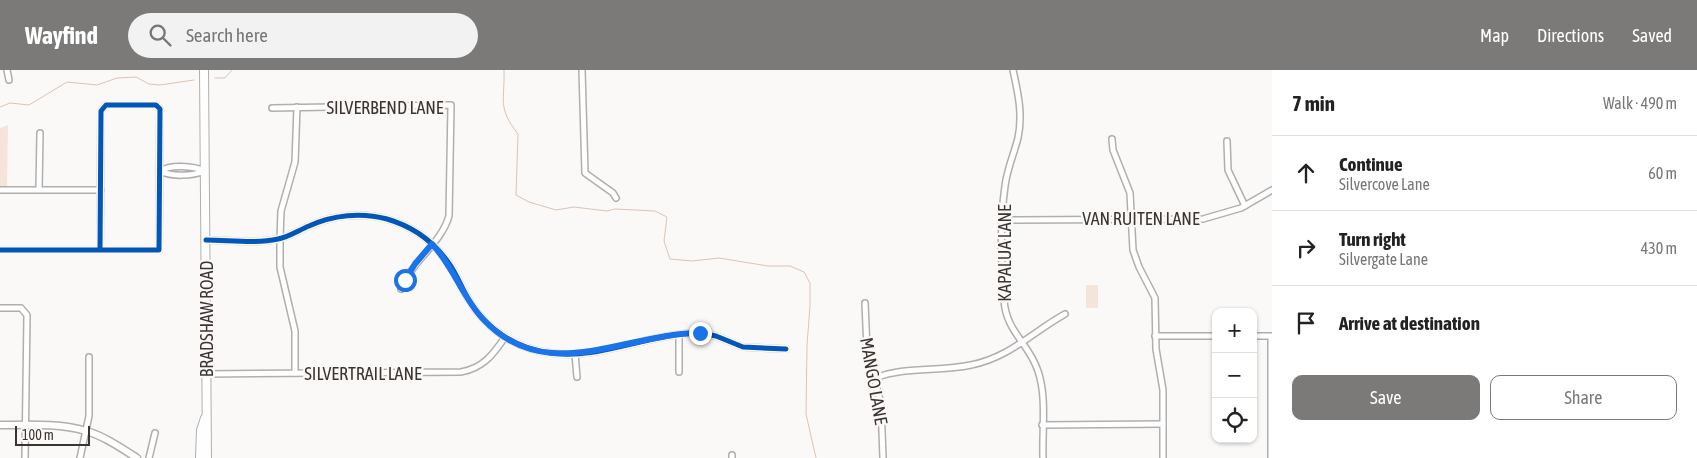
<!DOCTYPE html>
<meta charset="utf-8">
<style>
body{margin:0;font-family:"Asap Condensed",sans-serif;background:#f2f2f2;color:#222}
.controls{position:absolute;right:15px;bottom:15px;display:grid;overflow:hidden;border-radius:10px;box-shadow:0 1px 4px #0004}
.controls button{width:45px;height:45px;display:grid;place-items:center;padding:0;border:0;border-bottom:1px solid #e0e0e0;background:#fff;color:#222;font:25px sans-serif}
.scale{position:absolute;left:15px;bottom:12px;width:75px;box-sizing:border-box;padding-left:5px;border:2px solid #383635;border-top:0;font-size:14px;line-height:18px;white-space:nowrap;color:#383635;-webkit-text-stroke:4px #fdf8f5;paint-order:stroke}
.stop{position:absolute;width:15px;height:15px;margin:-11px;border:4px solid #1a73e8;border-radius:50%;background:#fff}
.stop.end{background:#1a73e8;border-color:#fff;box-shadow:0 1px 5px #0008}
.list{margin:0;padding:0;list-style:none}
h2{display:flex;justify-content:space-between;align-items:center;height:65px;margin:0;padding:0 20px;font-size:21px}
h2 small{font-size:16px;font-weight:400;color:#767676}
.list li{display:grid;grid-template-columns:32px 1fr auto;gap:15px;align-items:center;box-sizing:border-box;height:75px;padding:0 20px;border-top:1px solid #e0e0e0}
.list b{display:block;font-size:19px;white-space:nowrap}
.list p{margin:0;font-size:16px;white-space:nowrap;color:#767676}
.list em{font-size:16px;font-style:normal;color:#767676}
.actions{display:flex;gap:10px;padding:15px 20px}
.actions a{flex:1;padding:11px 0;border:1px solid #7c7a79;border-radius:10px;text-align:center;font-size:18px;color:#7c7a79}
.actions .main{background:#7c7a79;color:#fff}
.icon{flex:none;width:28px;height:28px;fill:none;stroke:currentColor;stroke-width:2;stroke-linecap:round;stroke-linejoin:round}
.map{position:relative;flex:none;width:1272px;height:388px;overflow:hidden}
header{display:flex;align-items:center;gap:30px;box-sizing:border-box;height:70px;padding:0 25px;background:#7c7a79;color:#fff}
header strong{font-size:24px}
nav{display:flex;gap:28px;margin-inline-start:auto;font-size:18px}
.search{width:350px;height:45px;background:#f2f2f2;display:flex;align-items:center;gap:12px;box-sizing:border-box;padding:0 18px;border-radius:28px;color:#767676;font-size:19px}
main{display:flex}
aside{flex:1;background:#fff}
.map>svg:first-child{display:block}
.green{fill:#f5e4d9}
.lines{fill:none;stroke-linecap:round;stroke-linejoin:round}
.stream{stroke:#dcc3b5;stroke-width:1}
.minor-casing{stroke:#b1afae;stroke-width:8}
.tertiary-casing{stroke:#b1afae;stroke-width:9}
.secondary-casing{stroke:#b1afae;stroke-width:10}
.minor{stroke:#fefefe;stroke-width:5}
.tertiary{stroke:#fefefe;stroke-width:6}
.secondary{stroke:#fefefe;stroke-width:8}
.cycleway-casing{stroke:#fdf8f5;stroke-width:8}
.cycleway{stroke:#0057b8;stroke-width:5}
.route{stroke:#1a73e8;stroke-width:6}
.labels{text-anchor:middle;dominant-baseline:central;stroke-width:4.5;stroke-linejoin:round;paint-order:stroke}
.street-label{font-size:18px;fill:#383635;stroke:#fdf8f5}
</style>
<header>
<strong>Wayfind</strong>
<div class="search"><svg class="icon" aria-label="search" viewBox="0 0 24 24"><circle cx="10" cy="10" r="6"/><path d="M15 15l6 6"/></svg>Search here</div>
<nav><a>Map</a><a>Directions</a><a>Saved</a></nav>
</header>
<main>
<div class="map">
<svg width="1272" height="388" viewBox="0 0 1272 388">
<rect width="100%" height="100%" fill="#fbf9f7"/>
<!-- green -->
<g class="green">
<path d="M 8,55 L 7,116 L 0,116 L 0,58 Z"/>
<rect x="1086" y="215" width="12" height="23"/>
</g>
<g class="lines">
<!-- stream -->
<g class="stream">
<path d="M 504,0 C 505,31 497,37 518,64 L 516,125 L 529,132 L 556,140 L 574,137 L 607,141 L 615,139 L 655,141 L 667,147 L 664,171 L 670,189 L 692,191 L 719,188 L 768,196 L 790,196 L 804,202 L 810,213 L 810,236 L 807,275 L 806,344 L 816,388"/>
<path d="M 215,8 L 225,8 L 232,0"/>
<path d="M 0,37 L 10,33 L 29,35 L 67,12 L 97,15 L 117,8 L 136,7 L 149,14 L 160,15 L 194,10"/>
</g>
<defs>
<g id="minor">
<path d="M 7,0 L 9,10"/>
<path d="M 582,0 L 585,103 L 613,123 L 616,128"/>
<path d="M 1013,0 C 1018,23 1023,44 1018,68 C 1014,84 1007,99 1005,116 C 1000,151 1001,195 1004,230 C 1006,262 1029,273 1038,301 C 1047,327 1042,361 1043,388"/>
<path d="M 272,38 L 451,35 L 449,146 C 441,174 412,191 401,219"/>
<path d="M 1112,69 L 1113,80 L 1130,123 L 1133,180 L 1139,197 L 1155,228 L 1156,279 L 1163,320 L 1163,388"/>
<path d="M 1227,71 L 1228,100 L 1245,136"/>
<path d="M 160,101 C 171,94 193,96 205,101"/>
<path d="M 160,101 C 173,107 192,106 205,101"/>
<path d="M 39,119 L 40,63"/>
<path d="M 0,120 L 101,120"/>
<path d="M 1003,150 L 1203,149 L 1241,138 L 1272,120"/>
<path d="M 206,170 C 229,170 255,174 278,169 C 289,167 299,160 309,156 C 333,145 361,142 387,149 C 411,156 433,171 448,192 C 457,204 462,219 470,232 C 487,260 518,279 550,283 C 600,290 650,263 700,263 L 716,266 L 743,277 L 786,279"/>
<path d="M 0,180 L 159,180 L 160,39 L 156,35 L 106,35 L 101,41 L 100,180"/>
<path d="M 865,233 L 867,280 L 881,334 L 883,388"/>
<path d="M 0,238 L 21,238 L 27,245 L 25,388"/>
<path d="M 679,265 L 679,302"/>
<path d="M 1155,266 L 1216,266"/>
<path d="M 1253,266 L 1271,266 L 1271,388"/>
<path d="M 575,284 L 577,307"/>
<path d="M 295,303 L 295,261 L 280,197 L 280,169 L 281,141 L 295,92 L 297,37"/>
<path d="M 206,304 L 461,302 C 483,298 493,285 505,267"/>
<path d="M 875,308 C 907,296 938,302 971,295 C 1010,287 1031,263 1065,244"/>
<path d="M 1042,355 L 1163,354"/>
<path d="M 732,385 L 732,388"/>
<path d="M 80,388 L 89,346 L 89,287"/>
<path d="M 149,388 L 155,363"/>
</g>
<path id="tertiary" d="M 0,355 C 27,355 59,353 86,361 C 104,366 121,378 137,388"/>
<g id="secondary">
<path d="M 204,0 L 207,388"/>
<path d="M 200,388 L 201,360 L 205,348"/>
</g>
</defs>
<!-- minor casing -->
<use href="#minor" class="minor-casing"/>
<!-- tertiary casing -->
<use href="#tertiary" class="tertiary-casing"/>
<!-- secondary casing -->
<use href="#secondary" class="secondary-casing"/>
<!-- minor -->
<use href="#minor" class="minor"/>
<!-- tertiary -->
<use href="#tertiary" class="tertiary"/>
<!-- secondary -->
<use href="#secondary" class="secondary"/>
<defs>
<g id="cycleway">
<path d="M 206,170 C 229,170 255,174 278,169 C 289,167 299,160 309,156 C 333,145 361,142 387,149 C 411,156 433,171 448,192 C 457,204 462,219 470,232 C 487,260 518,279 550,283 C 600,290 650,263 700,263 L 716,266 L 743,277 L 786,279"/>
<path d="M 0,180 L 159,180 L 160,39 L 156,35 L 106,35 L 101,41 L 100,180"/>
</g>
</defs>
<!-- cycleway casing -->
<use href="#cycleway" class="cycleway-casing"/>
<!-- cycleway -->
<use href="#cycleway" class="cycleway"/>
</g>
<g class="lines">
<!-- route -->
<path class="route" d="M 405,210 L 415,194 L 432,174 C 454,197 462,227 483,249 C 546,317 625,263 700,263"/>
</g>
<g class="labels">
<!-- street labels -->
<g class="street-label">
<text x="385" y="37">SILVERBEND LANE</text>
<text x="1141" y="148">VAN RUITEN LANE</text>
<text transform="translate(1004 183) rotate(-90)">KAPALUA LANE</text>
<text transform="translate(206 249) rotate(-90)">BRADSHAW ROAD</text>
<text x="363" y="303">SILVERTRAIL LANE</text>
<text transform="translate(874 311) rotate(80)">MANGO LANE</text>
</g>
</g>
</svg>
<div class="controls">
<button>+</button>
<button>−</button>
<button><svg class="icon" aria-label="locate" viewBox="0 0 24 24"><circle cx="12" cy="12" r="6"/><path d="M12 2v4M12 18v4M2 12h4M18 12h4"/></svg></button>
</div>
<div class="scale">100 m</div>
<div class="stop" style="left:405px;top:210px"></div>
<div class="stop end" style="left:700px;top:263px"></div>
</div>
<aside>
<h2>7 min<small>Walk · 490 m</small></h2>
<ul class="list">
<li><svg class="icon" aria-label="ahead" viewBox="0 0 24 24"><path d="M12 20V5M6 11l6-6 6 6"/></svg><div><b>Continue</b><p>Silvercove Lane</p></div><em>60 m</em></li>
<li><svg class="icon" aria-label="right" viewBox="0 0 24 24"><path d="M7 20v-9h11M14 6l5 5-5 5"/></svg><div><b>Turn right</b><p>Silvergate Lane</p></div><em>430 m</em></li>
<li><svg class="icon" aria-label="arrive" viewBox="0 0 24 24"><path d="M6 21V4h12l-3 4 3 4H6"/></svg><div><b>Arrive at destination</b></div></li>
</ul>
<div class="actions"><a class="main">Save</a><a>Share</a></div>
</aside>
</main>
